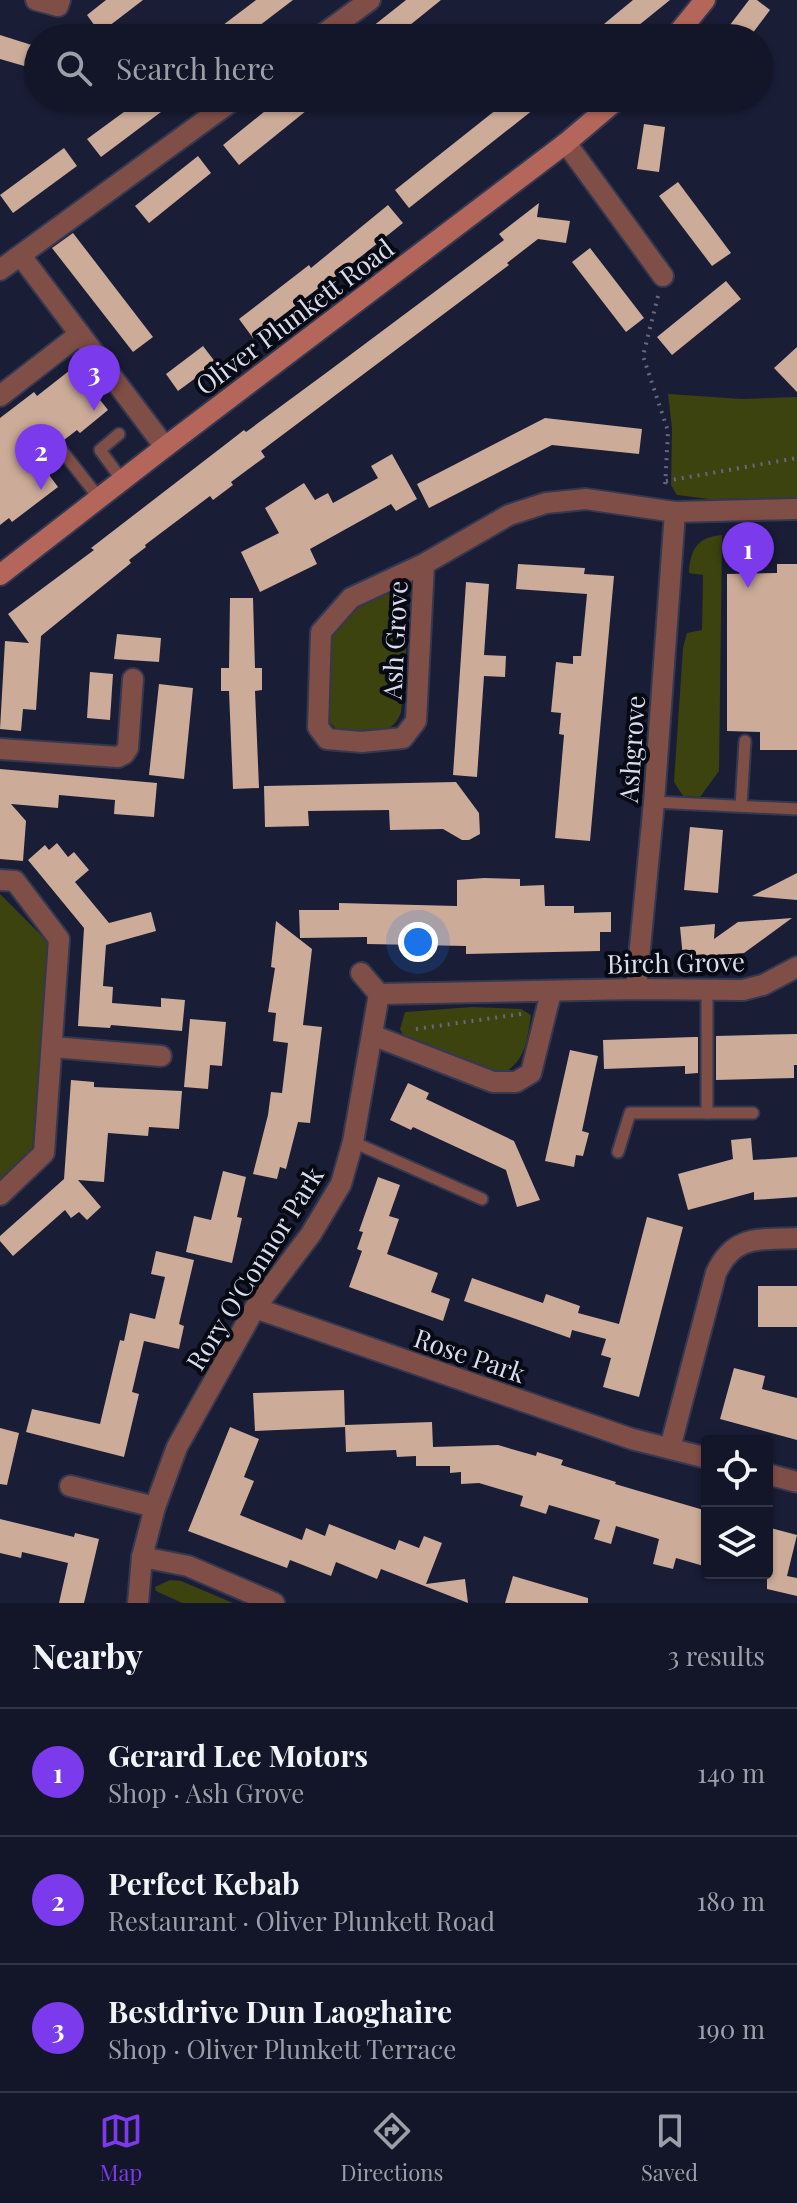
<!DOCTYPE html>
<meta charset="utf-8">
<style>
body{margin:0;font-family:"Playfair Display",serif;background:#202334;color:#f1f3f6}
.controls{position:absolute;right:24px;bottom:24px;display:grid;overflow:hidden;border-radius:8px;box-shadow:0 2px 6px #0004}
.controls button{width:72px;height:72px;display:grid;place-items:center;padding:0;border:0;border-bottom:2px solid #323545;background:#131628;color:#f1f3f6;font:40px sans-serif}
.you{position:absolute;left:418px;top:942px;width:28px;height:28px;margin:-20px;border:6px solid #fff;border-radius:50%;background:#1a73e8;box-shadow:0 0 0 12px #1a73e833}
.badge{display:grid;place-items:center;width:52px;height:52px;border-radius:50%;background:#7c3aed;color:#fff;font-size:26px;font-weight:700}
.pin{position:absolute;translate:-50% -66px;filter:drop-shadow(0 2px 4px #0008)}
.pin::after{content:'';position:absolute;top:42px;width:28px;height:24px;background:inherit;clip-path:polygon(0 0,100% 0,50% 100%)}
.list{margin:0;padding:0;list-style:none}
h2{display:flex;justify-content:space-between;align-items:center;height:104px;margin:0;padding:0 32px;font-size:34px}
h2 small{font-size:26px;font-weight:400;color:#9d9fa8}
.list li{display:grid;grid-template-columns:52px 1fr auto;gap:24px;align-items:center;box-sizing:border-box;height:128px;padding:0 32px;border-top:2px solid #323545}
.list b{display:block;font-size:30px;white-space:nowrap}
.list p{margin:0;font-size:26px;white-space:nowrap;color:#9d9fa8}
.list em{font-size:26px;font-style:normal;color:#9d9fa8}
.icon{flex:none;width:44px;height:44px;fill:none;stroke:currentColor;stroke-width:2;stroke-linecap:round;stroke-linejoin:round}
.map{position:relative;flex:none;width:797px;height:1603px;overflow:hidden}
.search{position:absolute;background:#131628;box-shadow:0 2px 6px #0004;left:24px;right:24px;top:24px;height:88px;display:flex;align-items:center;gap:20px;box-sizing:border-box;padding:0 28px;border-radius:44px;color:#9d9fa8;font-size:30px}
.sheet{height:488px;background:#131628}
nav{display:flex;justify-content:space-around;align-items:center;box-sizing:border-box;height:112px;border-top:2px solid #323545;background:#131628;font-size:22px;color:#9d9fa8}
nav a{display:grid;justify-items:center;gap:4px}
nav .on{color:#7c3aed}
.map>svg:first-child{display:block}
.green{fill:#3c430f}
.building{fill:#ccab98}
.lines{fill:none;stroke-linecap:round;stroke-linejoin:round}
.lane-casing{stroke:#343850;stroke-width:15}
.street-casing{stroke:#343850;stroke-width:24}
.secondary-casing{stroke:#343850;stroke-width:24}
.path{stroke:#65697e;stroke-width:4;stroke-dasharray:2 6;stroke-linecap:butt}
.lane{stroke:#7f4e46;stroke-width:11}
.street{stroke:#7f4e46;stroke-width:20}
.secondary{stroke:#b4665b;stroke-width:20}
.labels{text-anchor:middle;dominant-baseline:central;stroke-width:8;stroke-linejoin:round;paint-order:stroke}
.street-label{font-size:26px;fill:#d8dced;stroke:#070913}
</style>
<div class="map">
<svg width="797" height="1603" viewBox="0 0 797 1603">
<rect width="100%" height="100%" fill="#191d36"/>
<!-- green -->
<g class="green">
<path d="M 668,394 L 742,399 L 797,397 L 797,498 L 709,499 L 677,495 L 671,485 L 672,428 Z"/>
<path d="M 722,535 L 719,771 L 700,797 L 683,796 L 674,782 L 683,648 L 687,633 L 702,630 L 703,575 L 689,573 C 690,550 697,537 722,535 Z"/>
<path d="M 385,591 L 403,597 C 410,635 404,674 401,712 C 392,740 361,733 336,729 L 326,718 L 330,634 L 350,610 Z"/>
<path d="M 0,894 L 49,943 L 32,1154 L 0,1183 Z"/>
<path d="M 472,1007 L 521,1009 L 531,1015 C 527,1042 525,1066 496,1076 L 414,1042 L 403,1035 L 400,1029 L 405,1012 Z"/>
<path d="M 170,1580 L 181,1581 L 233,1603 L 182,1603 L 156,1591 L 155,1587 Z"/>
</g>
<!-- building -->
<g class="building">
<path d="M 106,0 L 143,0 L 100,33 L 87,15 Z"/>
<path d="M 256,0 L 293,0 L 243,38 L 206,38 Z"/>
<path d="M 406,0 L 441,0 L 394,38 L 358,38 Z"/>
<path d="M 633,0 L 670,0 L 623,38 L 587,38 Z"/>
<path d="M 749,0 L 757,0 L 770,10 L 749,38 L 720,38 Z"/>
<path d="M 0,35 L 38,47 L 38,70 L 0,59 Z"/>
<path d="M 143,98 L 157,98 L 165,109 L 101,157 L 87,139 Z"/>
<path d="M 281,98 L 322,98 L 239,165 L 223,145 Z"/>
<path d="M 511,98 L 548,98 L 409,208 L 395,190 Z"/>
<path d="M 644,124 L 665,127 L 659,172 L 637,169 Z"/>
<path d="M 64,148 L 77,166 L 13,213 L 0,195 Z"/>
<path d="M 198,156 L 211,173 L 149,223 L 135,206 Z"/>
<path d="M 678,182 L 731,253 L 712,266 L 659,196 Z"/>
<path d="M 539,203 L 537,217 L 570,221 L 566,243 L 538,239 L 507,263 L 509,265 L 261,451 L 265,457 L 231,482 L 233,485 L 213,500 L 210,496 L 145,545 L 146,547 L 129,560 L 131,563 L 41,636 L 36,710 L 23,709 L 21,731 L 0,729 L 5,641 L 29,643 L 8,614 L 94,550 L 91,548 L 226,444 L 244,430 L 246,432 L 326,373 L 504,240 L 499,234 Z"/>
<path d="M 388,205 L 403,223 L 334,278 L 333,277 L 253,338 L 239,319 L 309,265 L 311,268 Z"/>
<path d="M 73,233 L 153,337 L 133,352 L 52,248 Z"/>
<path d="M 590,248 L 644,318 L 626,332 L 572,262 Z"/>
<path d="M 726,281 L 741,299 L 672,355 L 657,337 Z"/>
<path d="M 203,346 L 216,363 L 178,391 L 166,374 Z"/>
<path d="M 797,347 L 797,392 L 774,368 Z"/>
<path d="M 74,367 L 108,410 L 80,433 L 77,430 L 38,460 L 58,487 L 12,522 L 9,518 L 0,525 L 0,418 L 34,392 L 37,396 Z"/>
<path d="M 545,418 L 642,429 L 639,454 L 552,445 L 429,508 L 417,484 Z"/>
<path d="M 392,454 L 417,499 L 396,511 L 391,504 L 310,549 L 317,564 L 260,592 L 241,552 L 279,533 L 265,508 L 304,483 L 315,500 L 328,493 L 333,503 L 378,478 L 371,466 Z"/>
<path d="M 518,564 L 585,568 L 584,574 L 614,576 L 590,841 L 555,838 L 564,735 L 559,734 L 561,713 L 551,712 L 556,662 L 573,664 L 573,656 L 581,656 L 587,594 L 516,589 Z"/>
<path d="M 777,564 L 797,564 L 797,750 L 760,750 L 760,732 L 727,731 L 727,574 L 777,573 Z"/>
<path d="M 466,582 L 489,584 L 484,655 L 506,656 L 505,677 L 484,676 L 477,777 L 453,775 Z"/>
<path d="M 230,598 L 253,598 L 255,668 L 262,668 L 262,690 L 255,691 L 259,788 L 233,789 L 229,691 L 221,691 L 221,668 L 229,668 Z"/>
<path d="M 117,634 L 161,638 L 159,662 L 114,659 Z"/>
<path d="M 90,672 L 113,674 L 110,720 L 87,718 Z"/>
<path d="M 159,684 L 193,688 L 184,779 L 149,775 Z"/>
<path d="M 0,769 L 157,783 L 154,817 L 114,814 L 115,800 L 59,795 L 58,808 L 11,804 L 26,821 L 23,861 L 0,859 Z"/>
<path d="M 456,782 L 479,813 L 480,834 L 469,840 L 462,840 L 443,829 L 390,830 L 389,810 L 308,811 L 309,826 L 265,827 L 264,786 Z"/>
<path d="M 690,827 L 723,830 L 718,893 L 684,890 Z"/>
<path d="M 57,843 L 68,857 L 74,852 L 89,870 L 75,882 L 109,923 L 151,912 L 156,931 L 106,945 L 103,986 L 113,987 L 112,1003 L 161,1007 L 161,998 L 185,1000 L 182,1031 L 111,1025 L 110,1028 L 78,1026 L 84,928 L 28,860 L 45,845 L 49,850 Z"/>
<path d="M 797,873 L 797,900 L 752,896 Z"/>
<path d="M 484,878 L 520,879 L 520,886 L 544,885 L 545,906 L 574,906 L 574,913 L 611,912 L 611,932 L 600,932 L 600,951 L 466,954 L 466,946 L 367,944 L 367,937 L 300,938 L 299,910 L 339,910 L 339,903 L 457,906 L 457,880 Z"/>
<path d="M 792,918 L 744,953 L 683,958 L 680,927 L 715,924 L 714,939 L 738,922 Z"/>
<path d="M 276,921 L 312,949 L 303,1025 L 322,1027 L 310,1123 L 298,1122 L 286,1169 L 280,1167 L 277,1179 L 253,1174 L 268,1115 L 271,1092 L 282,1093 L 288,1043 L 273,1041 L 276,1013 L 268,1012 L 275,968 L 271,967 Z"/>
<path d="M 190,1019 L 226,1022 L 222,1066 L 210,1065 L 208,1089 L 184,1087 Z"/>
<path d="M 797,1034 L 797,1065 L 794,1065 L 794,1078 L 716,1080 L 716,1036 Z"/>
<path d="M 694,1037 L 698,1037 L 698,1073 L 685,1074 L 685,1066 L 604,1069 L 603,1040 Z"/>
<path d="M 570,1050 L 598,1056 L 582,1131 L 589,1133 L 583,1156 L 576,1155 L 574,1167 L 545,1161 Z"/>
<path d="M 71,1080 L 94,1082 L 94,1087 L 182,1091 L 179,1129 L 149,1127 L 148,1136 L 108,1133 L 104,1182 L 78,1180 L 101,1207 L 87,1220 L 79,1212 L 71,1218 L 65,1210 L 13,1256 L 0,1241 L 0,1236 L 64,1179 Z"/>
<path d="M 408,1083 L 429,1093 L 426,1099 L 514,1141 L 540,1200 L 517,1207 L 506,1170 L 413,1127 L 411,1130 L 390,1120 Z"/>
<path d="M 751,1138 L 753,1160 L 797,1157 L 797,1197 L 754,1200 L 754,1192 L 688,1210 L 678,1174 L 733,1159 L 731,1140 Z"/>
<path d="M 223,1171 L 246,1177 L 237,1217 L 242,1218 L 232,1263 L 186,1252 L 194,1216 L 211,1220 Z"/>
<path d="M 378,1177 L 400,1185 L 389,1216 L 399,1219 L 387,1254 L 438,1273 L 431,1292 L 450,1299 L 443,1321 L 349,1287 L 362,1251 L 357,1249 L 363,1232 L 359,1231 Z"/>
<path d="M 647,1217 L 683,1227 L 639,1397 L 603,1387 L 611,1358 L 601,1355 L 606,1339 L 572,1330 L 570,1338 L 464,1301 L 472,1278 L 543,1303 L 546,1294 L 580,1306 L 578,1313 L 619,1324 Z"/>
<path d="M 156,1251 L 194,1260 L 179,1324 L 184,1326 L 179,1349 L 144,1341 L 132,1392 L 139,1394 L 124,1457 L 26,1432 L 32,1409 L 100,1424 L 120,1340 L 124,1341 L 130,1313 L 155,1319 L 165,1277 L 151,1274 Z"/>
<rect x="758" y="1286" width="39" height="41"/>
<path d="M 734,1368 L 765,1376 L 762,1389 L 797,1398 L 797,1440 L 720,1419 Z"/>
<path d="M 344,1390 L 345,1427 L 255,1431 L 253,1393 Z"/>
<path d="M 432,1422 L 433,1447 L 498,1445 L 536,1456 L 537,1452 L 563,1460 L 561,1465 L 616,1482 L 615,1484 L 707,1511 L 707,1567 L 676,1558 L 673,1569 L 653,1564 L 659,1539 L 616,1526 L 611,1544 L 594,1539 L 600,1520 L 549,1505 L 546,1514 L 520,1506 L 523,1496 L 479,1483 L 461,1484 L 461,1472 L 450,1473 L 450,1466 L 416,1466 L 416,1456 L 397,1457 L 396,1450 L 346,1452 L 345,1425 Z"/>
<path d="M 230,1427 L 259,1439 L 244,1477 L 254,1481 L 240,1515 L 302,1540 L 306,1528 L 325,1536 L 329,1524 L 395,1550 L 399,1540 L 419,1548 L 424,1536 L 442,1543 L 426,1584 L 465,1579 L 468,1603 L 381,1569 L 377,1579 L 336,1562 L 331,1576 L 290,1560 L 287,1568 L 188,1531 Z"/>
<path d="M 0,1428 L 19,1433 L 7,1485 L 0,1484 Z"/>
<path d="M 0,1519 L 74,1537 L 75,1533 L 99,1539 L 84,1603 L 59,1603 L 68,1563 L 22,1552 L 21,1558 L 0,1553 Z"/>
<path d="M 767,1527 L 797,1535 L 787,1576 L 797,1578 L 797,1596 L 767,1589 Z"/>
<path d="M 513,1576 L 588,1598 L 588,1603 L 505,1603 Z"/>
</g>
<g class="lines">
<defs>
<g id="lane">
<path d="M 119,434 L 100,450 L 122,480"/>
<path d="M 63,452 L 99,498"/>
<path d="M 654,802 L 797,809"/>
<path d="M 741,806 L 745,741"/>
<path d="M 707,989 L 707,1113"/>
<path d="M 353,1142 L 482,1199"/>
<path d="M 618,1152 L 630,1113 L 753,1113"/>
</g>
<g id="street">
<path d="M 36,0 L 58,6 L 60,0"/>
<path d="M 318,38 L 370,0"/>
<path d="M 566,143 L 663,276"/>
<path d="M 21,256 L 165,447"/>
<path d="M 0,270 L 236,98"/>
<path d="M 0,396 L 80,334"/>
<path d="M 424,564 L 416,721 L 403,738 L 362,742 L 327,739 L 318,727 L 321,632 L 351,598 L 424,564 L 509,515 L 546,503 L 586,499 L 675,512 L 797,509"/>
<path d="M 0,749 L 118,757 L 124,754 L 128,748 L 133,679"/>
<path d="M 0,880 L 15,881 L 59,939 L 44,1153 L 0,1195"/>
<path d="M 361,973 L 379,994 L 636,989 L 743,990 L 763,985 L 797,967"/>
<path d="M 636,989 L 654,802 L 675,512"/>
<path d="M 372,1035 L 493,1082 L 516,1082 L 531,1073 L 551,992"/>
<path d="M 52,1047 L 161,1056"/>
<path d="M 255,1308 L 632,1439 L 707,1458"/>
<path d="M 670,1448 L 716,1273 C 734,1234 759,1240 797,1238"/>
<path d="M 767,1474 L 797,1482"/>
<path d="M 70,1486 L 155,1507"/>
<path d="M 142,1557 L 188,1566 L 274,1603"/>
<path d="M 138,1603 L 142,1557 L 155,1507 L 177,1447 L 255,1308 L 311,1234 L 341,1184 L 353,1142 L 379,994"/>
</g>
<g id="secondary">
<path d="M 674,38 L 705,0"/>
<path d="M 0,575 L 165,447 L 566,143 L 619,98"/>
</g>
</defs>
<!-- lane casing -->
<use href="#lane" class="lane-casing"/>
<!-- street casing -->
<use href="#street" class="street-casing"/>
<!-- secondary casing -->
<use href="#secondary" class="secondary-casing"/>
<!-- path -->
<g class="path">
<path d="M 658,296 L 643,356 L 668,431 L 665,489"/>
<path d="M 666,481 L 797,458"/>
<path d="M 416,1029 L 521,1014"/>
</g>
<!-- lane -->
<use href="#lane" class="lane"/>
<!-- street -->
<use href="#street" class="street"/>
<!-- secondary -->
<use href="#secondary" class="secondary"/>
</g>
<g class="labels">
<!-- street labels -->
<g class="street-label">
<text transform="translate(294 316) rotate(-37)">Oliver Plunkett Road</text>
<text transform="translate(394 640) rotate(-87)">Ash Grove</text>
<text transform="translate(631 749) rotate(-86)">Ashgrove</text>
<text transform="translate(676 962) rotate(-1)">Birch Grove</text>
<text transform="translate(254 1268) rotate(-58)">Rory O'Connor Park</text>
<text transform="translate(470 1355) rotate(19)">Rose Park</text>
</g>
</g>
</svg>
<div class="controls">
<button><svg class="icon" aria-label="locate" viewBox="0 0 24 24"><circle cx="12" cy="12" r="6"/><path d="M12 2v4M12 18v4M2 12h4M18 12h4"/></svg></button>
<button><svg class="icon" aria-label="layers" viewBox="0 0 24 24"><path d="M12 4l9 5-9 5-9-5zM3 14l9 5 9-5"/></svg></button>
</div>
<div class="you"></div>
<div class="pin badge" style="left:748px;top:588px">1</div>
<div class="pin badge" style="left:41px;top:490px">2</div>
<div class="pin badge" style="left:94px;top:411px">3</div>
<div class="search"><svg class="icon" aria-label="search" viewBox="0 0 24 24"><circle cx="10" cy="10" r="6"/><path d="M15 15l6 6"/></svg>Search here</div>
</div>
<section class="sheet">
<h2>Nearby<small>3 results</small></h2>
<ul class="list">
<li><span class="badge">1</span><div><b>Gerard Lee Motors</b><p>Shop · Ash Grove</p></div><em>140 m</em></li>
<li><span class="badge">2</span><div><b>Perfect Kebab</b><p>Restaurant · Oliver Plunkett Road</p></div><em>180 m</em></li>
<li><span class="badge">3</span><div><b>Bestdrive Dun Laoghaire</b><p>Shop · Oliver Plunkett Terrace</p></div><em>190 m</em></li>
</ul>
</section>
<nav>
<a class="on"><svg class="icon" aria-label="map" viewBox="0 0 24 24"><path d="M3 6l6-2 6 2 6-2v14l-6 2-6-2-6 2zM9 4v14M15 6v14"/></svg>Map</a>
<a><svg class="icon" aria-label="directions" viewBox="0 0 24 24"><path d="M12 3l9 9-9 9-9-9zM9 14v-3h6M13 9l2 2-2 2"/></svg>Directions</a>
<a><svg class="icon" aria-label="saved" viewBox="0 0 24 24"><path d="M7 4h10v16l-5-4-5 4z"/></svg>Saved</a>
</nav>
